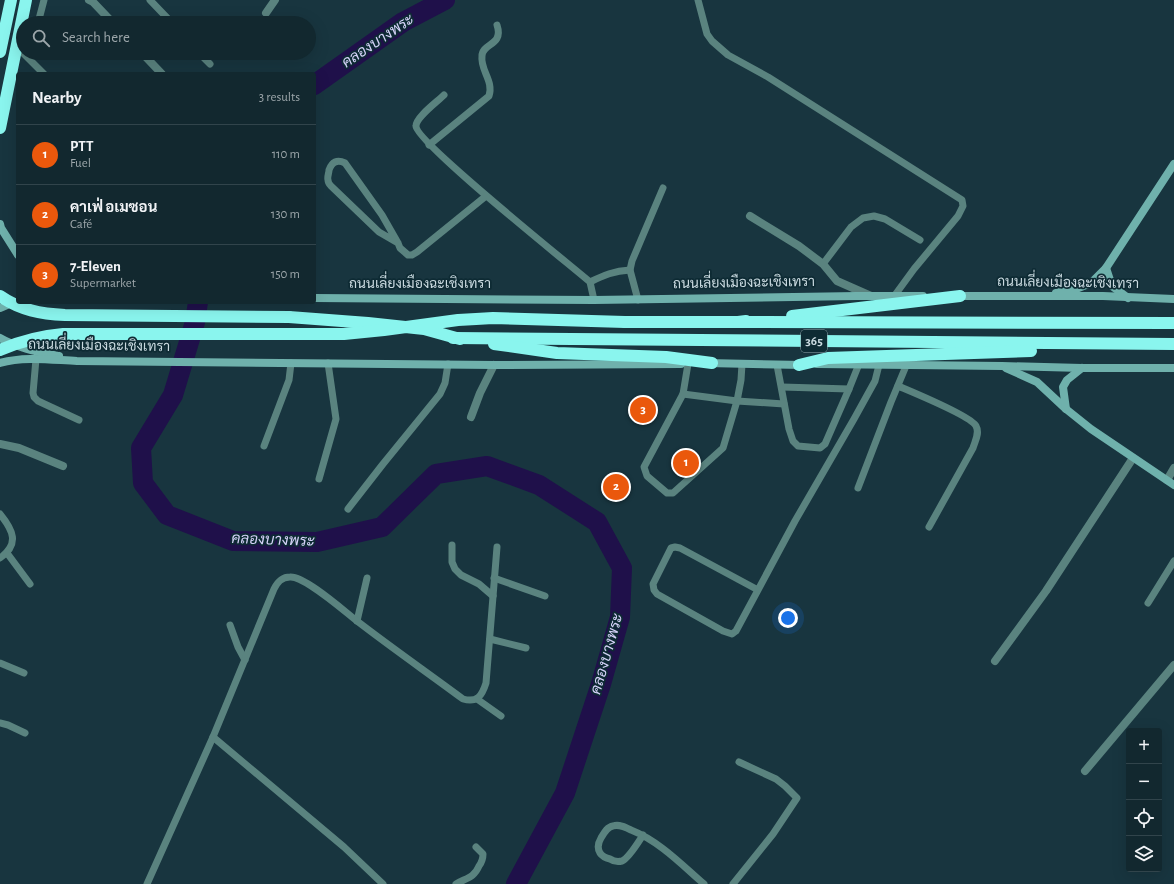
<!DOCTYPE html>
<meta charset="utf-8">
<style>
body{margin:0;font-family:"Alegreya Sans",Sarabun,sans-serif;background:#1b3037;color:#f1f3f6}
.controls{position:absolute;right:12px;bottom:12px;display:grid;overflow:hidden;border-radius:4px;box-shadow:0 4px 16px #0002}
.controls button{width:36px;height:36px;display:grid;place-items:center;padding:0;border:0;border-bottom:1px solid #31444b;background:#12282f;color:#f1f3f6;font:20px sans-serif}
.you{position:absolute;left:788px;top:618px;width:14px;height:14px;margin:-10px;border:3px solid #fff;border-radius:50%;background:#1a73e8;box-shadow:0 0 0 6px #1a73e833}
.badge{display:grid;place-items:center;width:26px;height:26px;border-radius:50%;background:#ea580c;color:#fff;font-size:13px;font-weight:700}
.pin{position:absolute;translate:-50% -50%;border:2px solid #fff;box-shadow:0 1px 4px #0006}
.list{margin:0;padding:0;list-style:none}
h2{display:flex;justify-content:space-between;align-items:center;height:52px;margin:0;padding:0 16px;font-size:17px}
h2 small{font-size:13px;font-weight:400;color:#9ca6aa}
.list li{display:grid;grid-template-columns:26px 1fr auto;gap:12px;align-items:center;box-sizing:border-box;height:60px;padding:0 16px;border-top:1px solid #31444b}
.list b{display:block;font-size:15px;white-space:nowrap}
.list p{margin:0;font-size:13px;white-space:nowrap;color:#9ca6aa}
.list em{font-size:13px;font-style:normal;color:#9ca6aa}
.icon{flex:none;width:22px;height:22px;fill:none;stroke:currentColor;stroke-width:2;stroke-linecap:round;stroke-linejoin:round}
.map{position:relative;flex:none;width:1174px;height:884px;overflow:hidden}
.search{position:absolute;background:#12282f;box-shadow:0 4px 16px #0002;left:16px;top:16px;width:300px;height:44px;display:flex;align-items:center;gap:10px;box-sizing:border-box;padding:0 14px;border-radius:22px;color:#9ca6aa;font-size:15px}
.panel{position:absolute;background:#12282f;box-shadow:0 4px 16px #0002;left:16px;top:72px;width:300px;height:232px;border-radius:4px}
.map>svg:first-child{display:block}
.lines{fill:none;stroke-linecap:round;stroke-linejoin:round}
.river{stroke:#1f104a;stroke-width:20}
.lane{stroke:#5a837f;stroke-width:7}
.street{stroke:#5a837f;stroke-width:8}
.secondary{stroke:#6fb1ac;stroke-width:8}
.highway{stroke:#8af5ee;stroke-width:12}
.highway-bridge{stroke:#8af5ee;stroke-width:12}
.labels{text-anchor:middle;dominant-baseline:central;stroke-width:3.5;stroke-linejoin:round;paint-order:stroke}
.shield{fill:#0e2b34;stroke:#92a6ac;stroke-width:1}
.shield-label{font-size:13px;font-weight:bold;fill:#cadae0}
.street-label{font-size:14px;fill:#cadae0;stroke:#0e2b34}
.water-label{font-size:15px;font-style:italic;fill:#d5d2f8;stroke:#0e2b34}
</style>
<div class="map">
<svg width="1174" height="884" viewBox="0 0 1174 884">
<rect width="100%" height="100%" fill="#18353f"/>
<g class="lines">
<!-- river -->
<g class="river">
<path d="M 314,85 L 403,22 L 445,0"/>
<path d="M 198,302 L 195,322 L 173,395 L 141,448 L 143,483 L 167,515 L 233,541 L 317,542 L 382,527 L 436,474 L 487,466 L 539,485 L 597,522 L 622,568 L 620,617 L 601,684 L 565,793 L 516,884"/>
</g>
<!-- lane -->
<g class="lane">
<path d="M 150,0 L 172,23"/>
<path d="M 698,0 L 707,34 L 712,41 L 728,55 L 768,77 L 962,200 L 963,206 L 958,216 L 914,269 L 895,295"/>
<path d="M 38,23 L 44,0"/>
<path d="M 16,46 L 44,74"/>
<path d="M 199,53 L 210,64"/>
<path d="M 444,95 C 437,102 416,117 416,126 C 415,141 569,264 590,282 L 594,300"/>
<path d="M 429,145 L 489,96 C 494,81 480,70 482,56 C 482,43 504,46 497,25"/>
<path d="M 398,243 L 379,232 L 331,186 C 330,185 328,182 328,180 C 327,177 329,173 329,170 C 332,162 337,159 345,163 L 382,215 L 398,243 L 400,248 L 408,255 L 412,255 L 417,252 L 486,196"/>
<path d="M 823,264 L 851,227 L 863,218 L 874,216 L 885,219 L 920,240"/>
<path d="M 590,282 C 604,275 614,271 630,270"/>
<path d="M 638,300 L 630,270 L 632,261 L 663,188"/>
<path d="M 36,359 L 33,393 L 34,397 L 38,401 L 79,420"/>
<path d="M 688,364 L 683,394 L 644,467 L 647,476 L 667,493 L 673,493 L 723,448 L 737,401 L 741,380 L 742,364"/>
<path d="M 777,365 L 789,429 L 793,441 L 798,446 L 820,448 L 825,444 L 849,389 L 859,364"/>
<path d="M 898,386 C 912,392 971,416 976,426 C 980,433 975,441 973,448 L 929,527"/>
<path d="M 782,387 L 849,389"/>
<path d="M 683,394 L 737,401 L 784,404"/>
<path d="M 264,446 L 289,380 L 291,363"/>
<path d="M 319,479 L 336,419 L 328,363"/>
<path d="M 858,488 L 891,402 L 906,366"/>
<path d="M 348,509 L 383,464 L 440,394 L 445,383 L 448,364"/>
<path d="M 0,514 C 13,530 20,544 0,558"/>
<path d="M 452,545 L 452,562 L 455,569 L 461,575 L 479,584 L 493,596"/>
<path d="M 7,553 L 30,584"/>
<path d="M 494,578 L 545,596"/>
<path d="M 758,590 L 680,548 L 675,547 L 671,548 L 653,584 L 654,590 L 657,594 L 723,631 L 732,634 L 736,631 L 795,521 L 854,419 L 875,381 L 879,365"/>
<path d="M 1148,603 L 1174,561"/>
<path d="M 357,621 L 367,578"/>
<path d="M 230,625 L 238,647 L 245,660"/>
<path d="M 490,639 L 526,648"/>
<path d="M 0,663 L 24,673"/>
<path d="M 477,699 L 501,716"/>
<path d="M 0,723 L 8,725 L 25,733"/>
<path d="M 213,737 L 344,847 L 383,884"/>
<path d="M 643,835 C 639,841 629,858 622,861 C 618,862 613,861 610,859 C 606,858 602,856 600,853 C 597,848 598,843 601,838 C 604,833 607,827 613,826 C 619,824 625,827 631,830 C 659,841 681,864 704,884"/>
<path d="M 147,884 L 213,737 L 274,589 C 277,583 281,577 290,577 C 305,576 344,611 357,621 C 392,648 428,673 463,699 C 477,703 482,696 486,683 L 497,547"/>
<path d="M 456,884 C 466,878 474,878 479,866 C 482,862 483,859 483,854 L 476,847"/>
<path d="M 733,884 L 773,834 L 797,798 L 785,786 L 776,779 L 739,762"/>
</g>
<!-- street -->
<g class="street">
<path d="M 89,0 L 93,2 L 113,23"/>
<path d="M 266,13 L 275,0"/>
<path d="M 142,53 L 162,74"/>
<path d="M 750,216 L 799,246 L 823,264 L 837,281 L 871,296"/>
<path d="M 471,417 L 480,393 L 494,365"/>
<path d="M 0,444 L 19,448 L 63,466"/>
<path d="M 1167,480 L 1174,468"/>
<path d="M 995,661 L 1046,591 L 1133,458"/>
<path d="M 1085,771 L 1174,665"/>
</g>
<!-- secondary -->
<g class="secondary">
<path d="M 0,224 L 1,228 L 18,255"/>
<path d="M 1106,268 L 1112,286 L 1128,298"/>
<path d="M 1056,293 L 1076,289 L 1091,283 L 1106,268 L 1174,164"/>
<path d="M 955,296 L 1103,296 L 1174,299"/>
<path d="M 314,298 L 594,300 L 857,296 L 923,296"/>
<path d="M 0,308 L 14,302"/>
<path d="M 0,338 C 17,348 39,352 59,356"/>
<path d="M 0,363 C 25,356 52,360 77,361 L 494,365 L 681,364"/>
<path d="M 707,363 L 803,365"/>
<path d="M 817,364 L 1002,366 L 1082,368 L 1174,368"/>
<path d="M 1006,368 L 1037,382 L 1066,409 L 1091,429 L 1174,485"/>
<path d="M 1066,409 L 1063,387 L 1067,380 L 1082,368"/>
</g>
<!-- highway -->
<g class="highway">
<path d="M 0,52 L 11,0"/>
<path d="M 0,128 L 26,0"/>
<path d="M 792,316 L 960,296"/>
<path d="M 289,317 L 368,323 L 424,329 L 460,339"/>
<path d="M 625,322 L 738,322 L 746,321"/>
<path d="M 738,322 L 1174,323"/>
<path d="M 453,338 L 1174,344"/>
<path d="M 494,344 L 557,353 L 666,357 L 712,363"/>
<path d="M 799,365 L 828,358 L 1031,351"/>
</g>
<!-- highway-bridge -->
<g class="highway-bridge">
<path d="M 0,296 C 20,310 41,314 65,315 L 289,317"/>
<path d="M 0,350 C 21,341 40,336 63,334 L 344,334 L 384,330 L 458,320 L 476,319 L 493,318 L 625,322"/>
</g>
</g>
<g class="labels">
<!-- shield labels -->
<rect class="shield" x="801" y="330" width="26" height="22" rx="3"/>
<g class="shield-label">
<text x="814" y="341">365</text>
</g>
<!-- street labels -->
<g class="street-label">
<text transform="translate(744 283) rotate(-1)">ถนนเลี่ยงเมืองฉะเชิงเทรา</text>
<text transform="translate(1068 283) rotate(1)">ถนนเลี่ยงเมืองฉะเชิงเทรา</text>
<text x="420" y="284">ถนนเลี่ยงเมืองฉะเชิงเทรา</text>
<text transform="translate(99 346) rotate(1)">ถนนเลี่ยงเมืองฉะเชิงเทรา</text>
</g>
<!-- water labels -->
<g class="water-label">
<text transform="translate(378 41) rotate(-34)">คลองบางพระ</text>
<text transform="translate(273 540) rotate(2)">คลองบางพระ</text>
<text transform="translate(607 654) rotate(-74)">คลองบางพระ</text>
</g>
</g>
</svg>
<div class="controls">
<button>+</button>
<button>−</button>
<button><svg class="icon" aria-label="locate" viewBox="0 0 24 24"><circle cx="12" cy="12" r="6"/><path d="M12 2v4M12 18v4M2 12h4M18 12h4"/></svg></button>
<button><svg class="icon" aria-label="layers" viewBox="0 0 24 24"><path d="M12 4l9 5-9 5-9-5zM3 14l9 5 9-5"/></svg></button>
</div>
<div class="you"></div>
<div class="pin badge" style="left:686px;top:463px">1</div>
<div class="pin badge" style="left:616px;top:487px">2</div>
<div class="pin badge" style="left:643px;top:410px">3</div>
<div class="search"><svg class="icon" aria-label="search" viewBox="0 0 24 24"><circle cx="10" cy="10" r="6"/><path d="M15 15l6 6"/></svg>Search here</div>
<section class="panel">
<h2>Nearby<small>3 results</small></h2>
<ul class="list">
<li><span class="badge">1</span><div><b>PTT</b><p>Fuel</p></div><em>110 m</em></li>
<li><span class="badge">2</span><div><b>คาเฟ่ อเมซอน</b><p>Café</p></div><em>130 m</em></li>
<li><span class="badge">3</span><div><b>7-Eleven</b><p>Supermarket</p></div><em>150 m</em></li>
</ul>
</section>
</div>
